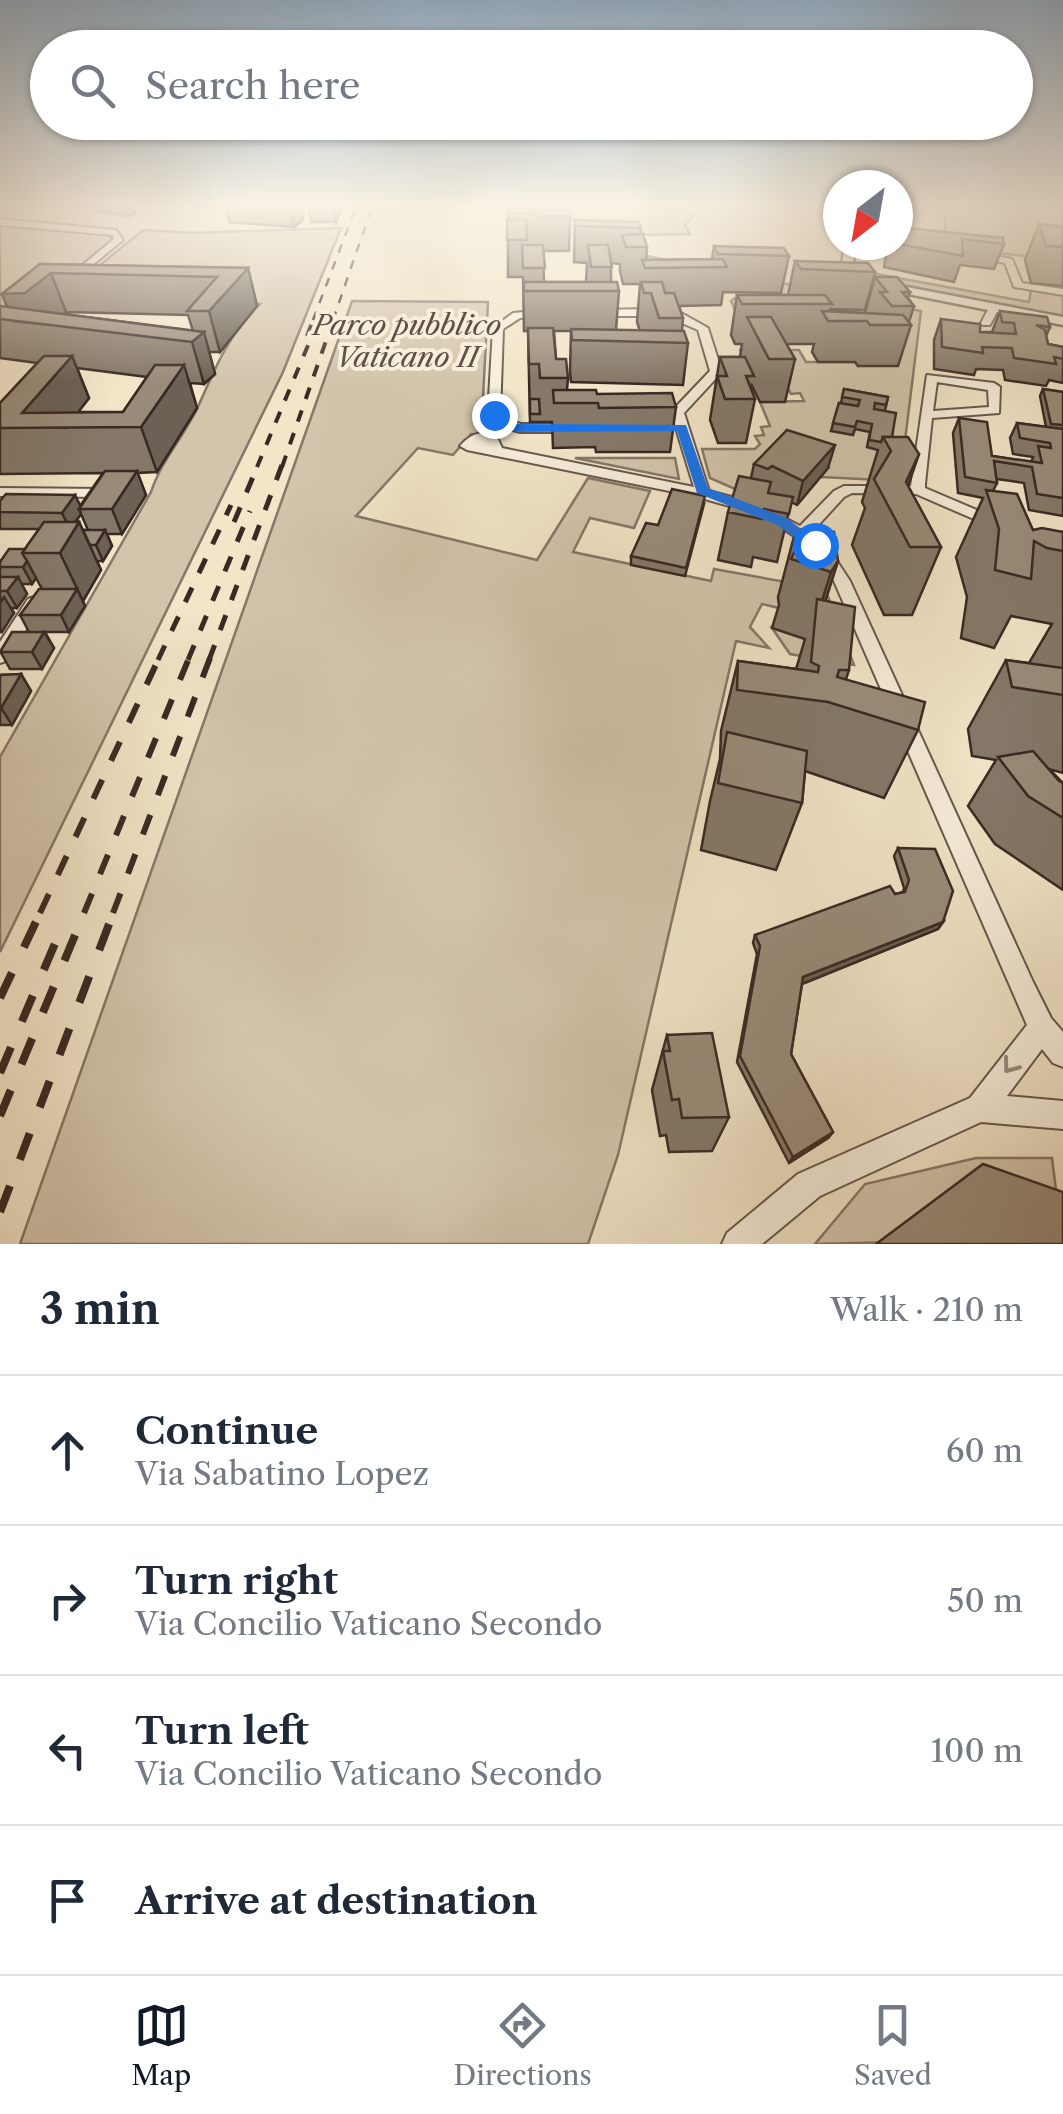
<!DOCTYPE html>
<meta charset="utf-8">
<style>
body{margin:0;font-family:"Libre Caslon Text",serif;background:#f6f6f7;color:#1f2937}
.compass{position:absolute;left:823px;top:170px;width:90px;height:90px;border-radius:50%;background:#fff;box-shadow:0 2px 8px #0004;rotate:211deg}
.stop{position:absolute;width:30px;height:30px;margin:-22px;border:8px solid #1a73e8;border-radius:50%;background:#fff}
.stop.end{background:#1a73e8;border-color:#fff;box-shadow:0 2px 10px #0008}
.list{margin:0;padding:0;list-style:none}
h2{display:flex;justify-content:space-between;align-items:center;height:130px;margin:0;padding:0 40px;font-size:42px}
h2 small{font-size:32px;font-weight:400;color:#747a83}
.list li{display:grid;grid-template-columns:65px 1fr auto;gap:30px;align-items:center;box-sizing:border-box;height:150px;padding:0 40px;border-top:2px solid #e0e1e3}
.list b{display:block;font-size:38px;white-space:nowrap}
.list p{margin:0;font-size:32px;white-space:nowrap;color:#747a83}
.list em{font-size:32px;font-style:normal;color:#747a83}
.icon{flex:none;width:55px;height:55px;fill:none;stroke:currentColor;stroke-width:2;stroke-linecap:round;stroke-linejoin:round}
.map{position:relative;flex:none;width:1063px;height:1244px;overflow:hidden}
.search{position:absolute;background:#fff;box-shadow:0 2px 8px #0004;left:30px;right:30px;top:30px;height:110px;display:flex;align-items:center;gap:25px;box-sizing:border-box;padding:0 35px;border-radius:55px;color:#747a83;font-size:38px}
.sheet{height:730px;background:#fff}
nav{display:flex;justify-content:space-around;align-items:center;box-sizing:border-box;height:140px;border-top:2px solid #e0e1e3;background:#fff;font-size:28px;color:#747a83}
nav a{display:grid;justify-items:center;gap:5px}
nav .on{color:#111827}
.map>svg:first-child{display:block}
.green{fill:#d3c5ac;stroke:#867768;stroke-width:2.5}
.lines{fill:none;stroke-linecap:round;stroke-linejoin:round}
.minor-casing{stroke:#67584d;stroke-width:4}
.tertiary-casing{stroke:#67584d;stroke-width:5}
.minor{fill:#f7eedb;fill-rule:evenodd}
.tertiary{fill:#f7eedb;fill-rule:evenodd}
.rail-far4{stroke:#392924;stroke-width:2.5;stroke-dasharray:9 9;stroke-linecap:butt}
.rail-far3{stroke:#392924;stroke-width:4;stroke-dasharray:12 12;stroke-linecap:butt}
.rail-far2{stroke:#392924;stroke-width:5;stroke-dasharray:16 16;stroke-linecap:butt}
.rail-far1{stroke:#392924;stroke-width:6;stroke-dasharray:21 21;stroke-linecap:butt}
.rail{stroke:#392924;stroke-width:8;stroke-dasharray:28 28;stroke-linecap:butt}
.wall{fill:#847868;stroke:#392924;stroke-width:2.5;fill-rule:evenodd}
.shaded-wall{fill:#6b6155;stroke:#392924;stroke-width:2.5}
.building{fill:#998b79;stroke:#392924;stroke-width:2.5}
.oneway{stroke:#988c80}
.route{fill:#1a73e8}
.labels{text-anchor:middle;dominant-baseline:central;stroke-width:8;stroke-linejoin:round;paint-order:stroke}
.far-park-label{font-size:28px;font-style:italic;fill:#605046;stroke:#f7eedb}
</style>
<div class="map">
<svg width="1063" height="1244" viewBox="0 0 1063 1244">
<rect width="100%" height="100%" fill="#f2e5c8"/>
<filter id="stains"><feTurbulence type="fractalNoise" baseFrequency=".002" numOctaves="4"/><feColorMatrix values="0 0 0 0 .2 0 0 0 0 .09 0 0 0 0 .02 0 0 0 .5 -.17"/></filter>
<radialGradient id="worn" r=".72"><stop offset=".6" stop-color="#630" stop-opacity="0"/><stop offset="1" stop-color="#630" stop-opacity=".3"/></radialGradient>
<!-- green -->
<g class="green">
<path d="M 573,207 L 700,207 L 685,226 L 690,234 L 649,235 L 564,218 Z"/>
<path d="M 944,207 L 1063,207 L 1063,260 L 947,248 Z"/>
<path d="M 0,224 L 100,231 L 113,239 L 0,331 Z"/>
<path d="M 341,228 L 283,372 L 0,952 L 0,757 L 151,492 C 161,461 183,438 197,409 C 214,371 228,334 260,304 L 78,283 L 143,230 L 191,233 Z"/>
<path d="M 647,256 L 921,311 L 900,481 L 821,477 L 744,493 L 710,478 L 702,449 L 755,449 L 760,444 L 755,436 L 764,435 L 761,427 L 770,426 L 760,402 L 804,401 L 800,393 L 791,394 L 769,353 L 739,350 L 799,350 L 806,362 L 855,362 L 858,366 L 884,314 L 866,303 L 736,312 L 731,301 L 735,298 L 782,297 L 776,285 L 653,292 Z"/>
<path d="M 871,273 L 1029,302 L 1031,290 L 1063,293 L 1063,319 L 864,277 Z"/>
<path d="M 352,301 L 488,302 L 482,417 L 494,431 L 489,435 L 471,434 L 453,455 L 418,448 L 356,516 L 537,560 L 588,478 L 650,491 L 634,528 L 590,518 L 573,552 L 711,581 L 714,569 L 825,589 L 854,665 L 790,654 L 772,628 L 809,640 L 779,608 L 762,604 L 750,627 L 769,648 L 736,641 L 618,1155 L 588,1244 L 20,1244 Z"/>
<path d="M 575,458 L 675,458 L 679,479 Z"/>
<path d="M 976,1158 L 1052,1158 L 1062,1238 L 815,1244 L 865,1184 Z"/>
</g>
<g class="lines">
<defs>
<g id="minor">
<path d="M 0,219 L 116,230 L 123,240 L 74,280 L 71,279 L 71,275 L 114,239 L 113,235 L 0,225 Z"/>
<path d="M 977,252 L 1012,259 L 1022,283 L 1063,289 L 1063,295 L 1014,287 L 1005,263 L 974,257 L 974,253 Z"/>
<path d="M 990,306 L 999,308 L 990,325 L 982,325 L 981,323 Z"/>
<path d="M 652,309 L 683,314 L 708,328 L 722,372 L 684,413 L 709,491 L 758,504 L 800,526 L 834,491 L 844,486 L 911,486 L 927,375 L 994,383 L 1000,387 L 999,413 L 932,418 L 925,484 L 925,488 L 1000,520 L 1003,523 L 1000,526 L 990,526 L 916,494 L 852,493 L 844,497 L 811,533 L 831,552 L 850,581 L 1033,982 L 1051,1018 L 1063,1032 L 1063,1067 L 1053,1063 L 1042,1049 L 1007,1096 L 1063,1101 L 1063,1129 L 981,1122 L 820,1196 L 762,1244 L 722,1244 L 727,1233 L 798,1174 L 970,1098 L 1027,1025 L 834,581 L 820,559 L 799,539 L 774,523 L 747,511 L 694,496 L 467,450 L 460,446 C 470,434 481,430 496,435 L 502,448 L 694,487 L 671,412 L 710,371 L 698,330 L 666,316 L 597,316 L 592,313 L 597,310 ZM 937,382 L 988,390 L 989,407 L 933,411 Z"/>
<path d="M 546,310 L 551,313 L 550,315 L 520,318 L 503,329 L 500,415 L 502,419 L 521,424 L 576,424 L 583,428 L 576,432 L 520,432 L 491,424 L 488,415 L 493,328 L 513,313 Z"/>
<path d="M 0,488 L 104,489 L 111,493 L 104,497 L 0,496 Z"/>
<path d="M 34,597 L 43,603 L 6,661 L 0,663 L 0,642 L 28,599 Z"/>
</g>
<path id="tertiary" d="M 845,245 L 855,245 L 852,269 L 870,280 L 1063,317 L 1063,325 L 863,285 L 841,270 Z"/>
</defs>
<!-- minor casing -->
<use href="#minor" class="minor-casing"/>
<!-- tertiary casing -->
<use href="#tertiary" class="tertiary-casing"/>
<!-- minor -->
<use href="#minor" class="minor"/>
<!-- tertiary -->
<use href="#tertiary" class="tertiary"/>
<!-- rail-far4 -->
<g class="rail-far4">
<path d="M 313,320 L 356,207"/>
<path d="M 333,320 L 372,207"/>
</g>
<!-- rail-far3 -->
<g class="rail-far3">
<path d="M 307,336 L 314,318"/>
<path d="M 257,467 L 317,324"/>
<path d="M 282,467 L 334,318"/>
</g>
<!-- rail-far2 -->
<g class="rail-far2">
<path d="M 234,522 L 258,465"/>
<path d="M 158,660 L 231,505"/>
<path d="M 188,660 L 250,511"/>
<path d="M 209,660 L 282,465"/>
</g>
<!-- rail-far1 -->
<g class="rail-far1">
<path d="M 40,913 L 159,658"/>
<path d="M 84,913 L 189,658"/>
<path d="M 113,913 L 210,658"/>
</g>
<!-- rail -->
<g class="rail">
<path d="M 0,998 L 41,911"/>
<path d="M 0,1073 L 62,927"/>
<path d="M 0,1116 L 85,911"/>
<path d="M 0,1212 L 114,911"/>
</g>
</g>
<!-- wall -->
<g class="wall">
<path d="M 96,206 L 133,206 L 135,213 L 128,216 L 98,211 Z"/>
<path d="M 226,206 L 301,206 L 303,220 L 294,227 L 229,222 Z"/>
<path d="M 308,206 L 342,206 L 336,222 L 311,222 Z"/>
<path d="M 508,208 L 570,216 L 569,251 L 543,251 L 544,282 L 586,282 L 587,263 L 574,262 L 575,220 L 641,228 L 641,234 L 647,247 L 646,260 L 712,259 L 714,246 L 789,256 L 781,293 L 723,292 L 721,305 L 679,306 L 683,318 L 682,331 L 688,343 L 683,385 L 571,382 L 570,371 L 571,331 L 554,331 L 556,359 L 568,378 L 567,390 L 676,407 L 670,452 L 596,452 L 595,447 L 553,448 L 552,422 L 530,422 L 528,331 L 524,331 L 523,277 L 508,277 ZM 611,263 L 620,264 L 620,271 L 623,284 L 640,284 L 637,322 L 640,331 L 616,330 L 619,291 L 611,282 Z"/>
<path d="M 1039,224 L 1063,227 L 1063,286 L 1031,283 L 1025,260 Z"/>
<path d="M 898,227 L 1004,244 L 994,269 L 960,265 L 954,282 L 884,267 L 888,245 L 898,245 Z"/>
<path d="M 795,261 L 875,272 L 865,310 L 830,309 L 830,311 L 865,313 L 875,277 L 910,292 L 908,298 L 914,306 L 909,322 L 911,325 L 898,366 L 858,366 L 855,362 L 818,362 L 812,352 L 814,344 L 786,344 L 795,359 L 785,402 L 760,402 L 752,386 L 751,390 L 755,399 L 746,443 L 718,443 L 710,420 L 720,357 L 740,357 L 742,344 L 735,344 L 731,335 L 737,295 L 788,295 Z"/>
<path d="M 40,264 L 248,268 L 257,306 L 220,352 L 209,352 L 215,374 L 204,384 L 190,383 L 197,408 L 157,472 L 137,473 L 146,495 L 122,534 L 107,534 L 112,546 L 103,561 L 97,561 L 101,570 L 83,601 L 85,606 L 69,632 L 45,632 L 54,648 L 42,669 L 10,669 L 0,651 L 29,632 L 20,615 L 42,589 L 36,578 L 32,584 L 21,584 L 27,594 L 17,608 L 11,608 L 14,613 L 0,632 L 0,577 L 2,577 L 0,576 L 0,561 L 25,549 L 39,529 L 0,529 L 0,501 L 80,506 L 103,473 L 0,474 L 0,403 L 37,363 L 0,358 L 0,306 L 7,307 L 2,294 ZM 66,312 L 188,315 L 193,331 L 63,314 ZM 77,368 L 147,377 L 123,412 L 78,412 L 89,398 ZM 81,514 L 88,530 L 83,530 L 79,522 L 75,522 Z"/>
<path d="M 1000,311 L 1050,327 L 1046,336 L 1048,344 L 1063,347 L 1063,383 L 1049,380 L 1046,386 L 1005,380 L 1003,370 L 976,369 L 974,375 L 934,369 L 934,340 L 941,319 L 980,332 L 992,332 Z"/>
<path d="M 844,389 L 888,397 L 885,411 L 892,437 L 919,454 L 908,486 L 941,547 L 912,615 L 884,615 L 852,545 L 865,508 L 862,502 L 878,450 L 867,447 L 870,432 L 855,429 L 853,435 L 831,431 L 839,403 L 841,403 Z"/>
<path d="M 1043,389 L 1063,392 L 1063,516 L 1029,510 L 1024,483 L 997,479 L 997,483 L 993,491 L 1033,530 L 1063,532 L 1063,773 L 1049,769 L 1063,783 L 1063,890 L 995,844 L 968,806 L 996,760 L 972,756 L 968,729 L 1006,660 L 1029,663 L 1052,624 L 1011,616 L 994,648 L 961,638 L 967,597 L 956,557 L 983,498 L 958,493 L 953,433 L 959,418 L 992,456 L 1031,462 L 1033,457 L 1013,454 L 1010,438 L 1017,423 L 1046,427 L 1040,396 Z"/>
<path d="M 754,464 L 828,468 L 797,505 L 791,502 L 777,562 L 753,557 L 751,567 L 718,560 L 728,512 L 751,478 Z"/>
<path d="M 704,504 L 685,576 L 631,565 L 631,556 L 658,525 Z"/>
<path d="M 796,529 L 838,561 L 825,601 L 849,670 L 846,679 L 918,730 L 884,798 L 805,771 L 802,803 L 776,870 L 701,850 L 710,801 L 720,759 L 721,731 L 738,661 L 796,669 L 805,639 L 772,628 L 779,605 L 778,597 Z"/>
<path d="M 21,674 L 31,691 L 12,725 L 0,725 L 0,675 Z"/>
<path d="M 898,848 L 943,922 L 938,929 L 802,984 L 791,1054 L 833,1132 L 828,1138 L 789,1163 L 737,1062 L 757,954 L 753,943 L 755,935 L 903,892 L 904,888 L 894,856 Z"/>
<path d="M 667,1035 L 729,1117 L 712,1151 L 669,1152 L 666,1135 L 660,1136 L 652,1090 Z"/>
</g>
<!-- shaded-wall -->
<g class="shaded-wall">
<path d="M 124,206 L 133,206 L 135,213 L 128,216 Z"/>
<path d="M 294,206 L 301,206 L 303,220 L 294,227 L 290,209 Z"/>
<path d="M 333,206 L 342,206 L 336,222 Z"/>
<path d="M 248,268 L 257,306 L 220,352 L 209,311 Z"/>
<path d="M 51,273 L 66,312 L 50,325 L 13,321 L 2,294 Z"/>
<path d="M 204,332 L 215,374 L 204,384 L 192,342 Z"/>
<path d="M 72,356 L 89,398 L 66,428 L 22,413 Z"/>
<path d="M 184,365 L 197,408 L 157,472 L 141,427 Z"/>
<path d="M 835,445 L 828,468 L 797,505 L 803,481 Z"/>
<path d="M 137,471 L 146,495 L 122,534 L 112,509 Z"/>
<path d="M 75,495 L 82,509 L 79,509 L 81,514 L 70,529 L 62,513 Z"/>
<path d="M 79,522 L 101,570 L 83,601 L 60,553 Z"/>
<path d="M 105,530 L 112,546 L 103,561 L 96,545 Z"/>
<path d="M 27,561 L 36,578 L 32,584 L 23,567 Z"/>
<path d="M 838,561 L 816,630 L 815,623 L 831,572 Z"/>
<path d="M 18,577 L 27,594 L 17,608 L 7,591 Z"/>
<path d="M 77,589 L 85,606 L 69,632 L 61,615 Z"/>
<path d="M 4,597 L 14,613 L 2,632 L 0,629 L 0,603 Z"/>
<path d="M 44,632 L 54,648 L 42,669 L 32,652 Z"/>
<path d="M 21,674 L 31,691 L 12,725 L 1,708 Z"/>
<path d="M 943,922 L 938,929 L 799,985 L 803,977 Z"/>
<path d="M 833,1132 L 828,1138 L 789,1163 L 793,1157 Z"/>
</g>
<!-- building -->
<g class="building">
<path d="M 255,206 L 294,206 L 290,209 Z"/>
<path d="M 508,208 L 570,210 L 570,216 L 538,216 L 538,212 L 508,214 Z"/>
<path d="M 507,220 L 526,220 L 527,240 L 507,240 Z"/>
<path d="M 575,220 L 639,222 L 641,228 L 576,226 Z"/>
<path d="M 1039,224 L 1063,227 L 1063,247 L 1046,246 Z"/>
<path d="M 898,227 L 1003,238 L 1004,244 L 962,239 L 963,256 L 898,244 Z"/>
<path d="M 643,234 L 647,247 L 626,247 L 622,235 Z"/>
<path d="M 522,245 L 543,245 L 545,268 L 523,268 Z"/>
<path d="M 588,245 L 608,245 L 612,267 L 591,267 Z"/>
<path d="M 714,246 L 784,248 L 789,256 L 718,254 Z"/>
<path d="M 723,259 L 727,267 L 645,268 L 642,260 Z"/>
<path d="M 795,261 L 868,263 L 875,272 L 801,269 Z"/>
<path d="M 40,264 L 248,268 L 209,311 L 187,311 L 217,277 L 51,273 L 25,293 L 2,294 Z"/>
<path d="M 875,277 L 897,277 L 910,292 L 902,292 L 914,306 L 892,306 L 880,292 L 887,292 Z"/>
<path d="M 524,282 L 617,282 L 619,291 L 524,291 Z"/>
<path d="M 641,282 L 662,282 L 665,293 L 674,293 L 683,318 L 659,318 L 651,293 L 644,293 Z"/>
<path d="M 737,295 L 825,295 L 832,304 L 742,304 Z"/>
<path d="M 0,306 L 204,332 L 192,342 L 0,319 Z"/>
<path d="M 822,311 L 903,315 L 911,325 L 870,325 L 867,321 L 828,321 Z"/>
<path d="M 1000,311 L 1047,317 L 1050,327 L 1036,325 L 1045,330 L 1048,344 L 1063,347 L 1063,359 L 1054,357 L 1056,364 L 1014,358 L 1012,348 L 982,347 L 983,353 L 942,347 L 941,319 L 980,324 L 980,332 L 1016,334 L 1014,323 L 1002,322 Z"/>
<path d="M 747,317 L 771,317 L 795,359 L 769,359 Z"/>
<path d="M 528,328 L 553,328 L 556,359 L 566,359 L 568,378 L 540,378 L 539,364 L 529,364 Z"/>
<path d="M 571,329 L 684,331 L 688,343 L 572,340 Z"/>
<path d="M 44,356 L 72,356 L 22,413 L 123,412 L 155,365 L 184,365 L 141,427 L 0,428 L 0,403 Z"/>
<path d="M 720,357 L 745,357 L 754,376 L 746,376 L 755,399 L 725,399 L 717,376 L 727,376 Z"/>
<path d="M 844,389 L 888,397 L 886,405 L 875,403 L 874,409 L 896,413 L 892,437 L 883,437 L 881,442 L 869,440 L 872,424 L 857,421 L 855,427 L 833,423 L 839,403 L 858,406 L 860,400 L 842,397 Z"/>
<path d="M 1043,389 L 1063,392 L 1063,425 L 1051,424 Z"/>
<path d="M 553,390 L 596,390 L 597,394 L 672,393 L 676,407 L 599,408 L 598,403 L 554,403 Z"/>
<path d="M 530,399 L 539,399 L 540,414 L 530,414 Z"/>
<path d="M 959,418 L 987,422 L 992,456 L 1042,463 L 1038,446 L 1051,448 L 1050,443 L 1020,438 L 1017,423 L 1063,429 L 1063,498 L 1037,494 L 1032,467 L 994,461 L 997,483 L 965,477 Z"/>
<path d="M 787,430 L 835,445 L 803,481 L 772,466 L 768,469 L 754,464 Z"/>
<path d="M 883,437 L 908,437 L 919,454 L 906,482 L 941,547 L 910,547 L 874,479 L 891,451 Z"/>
<path d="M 105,471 L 137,471 L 112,509 L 79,509 Z"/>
<path d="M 739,476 L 771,482 L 768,493 L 793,497 L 789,514 L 764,509 L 762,519 L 728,512 Z"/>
<path d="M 672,489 L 705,496 L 686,568 L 631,556 L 646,523 L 658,525 Z"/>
<path d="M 986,490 L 1017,494 L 1033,530 L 1042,528 L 1063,532 L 1063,551 L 1047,548 L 1034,541 L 1031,579 L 995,570 L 999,529 Z"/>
<path d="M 6,494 L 75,495 L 62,513 L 0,512 L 0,501 Z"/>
<path d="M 44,522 L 79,522 L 60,553 L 22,553 Z"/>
<path d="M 796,529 L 834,532 L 838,561 L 831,572 L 791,559 L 798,544 Z"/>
<path d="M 83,530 L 105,530 L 96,545 L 90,545 Z"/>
<path d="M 9,549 L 25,549 L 22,553 L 27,561 L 23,567 L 0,567 L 0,562 Z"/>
<path d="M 0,577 L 18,577 L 7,591 L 0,591 Z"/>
<path d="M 39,589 L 77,589 L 61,615 L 20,615 Z"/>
<path d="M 817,599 L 855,607 L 849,670 L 839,670 L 837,677 L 925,702 L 918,730 L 828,702 L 737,690 L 738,661 L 818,672 L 819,666 L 811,662 Z"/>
<path d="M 12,632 L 44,632 L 32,652 L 0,652 Z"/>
<path d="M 1006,660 L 1063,668 L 1063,695 L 1012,687 Z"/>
<path d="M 21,674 L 1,708 L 0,708 L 0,675 Z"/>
<path d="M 727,732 L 807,751 L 802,803 L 718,783 Z"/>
<path d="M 1033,751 L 1059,781 L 1063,783 L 1063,818 L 1028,796 L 998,757 Z"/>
<path d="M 898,848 L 935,849 L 953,891 L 943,922 L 803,977 L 791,1054 L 833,1132 L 793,1157 L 740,1056 L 760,946 L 755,935 L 890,886 L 895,894 L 905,892 L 909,880 Z"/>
<path d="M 712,1033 L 729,1117 L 682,1118 L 679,1099 L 672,1100 L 663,1051 L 670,1051 L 667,1035 Z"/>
<path d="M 983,1164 L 1063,1192 L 1063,1244 L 876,1244 Z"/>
</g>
<!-- one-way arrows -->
<defs><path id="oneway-chevron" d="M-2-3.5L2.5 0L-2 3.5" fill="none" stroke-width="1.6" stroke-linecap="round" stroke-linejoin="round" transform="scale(2.5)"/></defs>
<use class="oneway" href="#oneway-chevron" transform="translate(1010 1066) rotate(127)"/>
<!-- sky -->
<linearGradient id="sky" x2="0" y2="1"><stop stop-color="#93aec5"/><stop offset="0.54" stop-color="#f9f3e6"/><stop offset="1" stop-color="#f9f3e6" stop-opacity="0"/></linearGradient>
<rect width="1063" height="381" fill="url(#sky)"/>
<!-- route -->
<path class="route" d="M 494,411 L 507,422 L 520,424 L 686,425 L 708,488 L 787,518 L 822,545 L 810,548 L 777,525 L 697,493 L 677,431 L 520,432 L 499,428 L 488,415 Z"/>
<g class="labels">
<!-- far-park labels -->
<g class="far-park-label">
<text x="407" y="325">Parco pubblico<tspan x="407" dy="32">Vaticano II</tspan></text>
</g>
</g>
<rect width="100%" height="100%" filter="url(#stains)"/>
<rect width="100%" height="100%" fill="url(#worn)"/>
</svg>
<svg class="compass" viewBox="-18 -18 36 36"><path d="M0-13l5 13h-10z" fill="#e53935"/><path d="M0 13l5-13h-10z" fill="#747a83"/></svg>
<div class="stop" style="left:815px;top:545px"></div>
<div class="stop end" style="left:494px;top:415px"></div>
<div class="search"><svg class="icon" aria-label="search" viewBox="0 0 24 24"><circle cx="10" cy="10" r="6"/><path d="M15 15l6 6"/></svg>Search here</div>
</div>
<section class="sheet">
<h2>3 min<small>Walk · 210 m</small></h2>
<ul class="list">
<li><svg class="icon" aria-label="ahead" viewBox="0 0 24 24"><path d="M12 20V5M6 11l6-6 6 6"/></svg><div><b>Continue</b><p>Via Sabatino Lopez</p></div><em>60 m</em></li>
<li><svg class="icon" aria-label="right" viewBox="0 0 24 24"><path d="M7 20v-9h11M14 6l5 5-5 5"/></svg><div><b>Turn right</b><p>Via Concilio Vaticano Secondo</p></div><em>50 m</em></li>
<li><svg class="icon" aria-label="left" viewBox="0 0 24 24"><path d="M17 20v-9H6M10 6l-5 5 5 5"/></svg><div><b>Turn left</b><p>Via Concilio Vaticano Secondo</p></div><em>100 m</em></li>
<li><svg class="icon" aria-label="arrive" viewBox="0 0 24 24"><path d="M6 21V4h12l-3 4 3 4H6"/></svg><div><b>Arrive at destination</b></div></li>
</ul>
</section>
<nav>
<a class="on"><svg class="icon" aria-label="map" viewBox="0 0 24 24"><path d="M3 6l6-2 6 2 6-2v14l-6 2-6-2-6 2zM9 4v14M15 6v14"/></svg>Map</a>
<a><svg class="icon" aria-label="directions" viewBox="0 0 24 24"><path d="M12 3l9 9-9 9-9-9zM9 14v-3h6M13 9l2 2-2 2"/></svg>Directions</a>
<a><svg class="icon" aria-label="saved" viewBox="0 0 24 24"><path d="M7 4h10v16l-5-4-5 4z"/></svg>Saved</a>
</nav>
